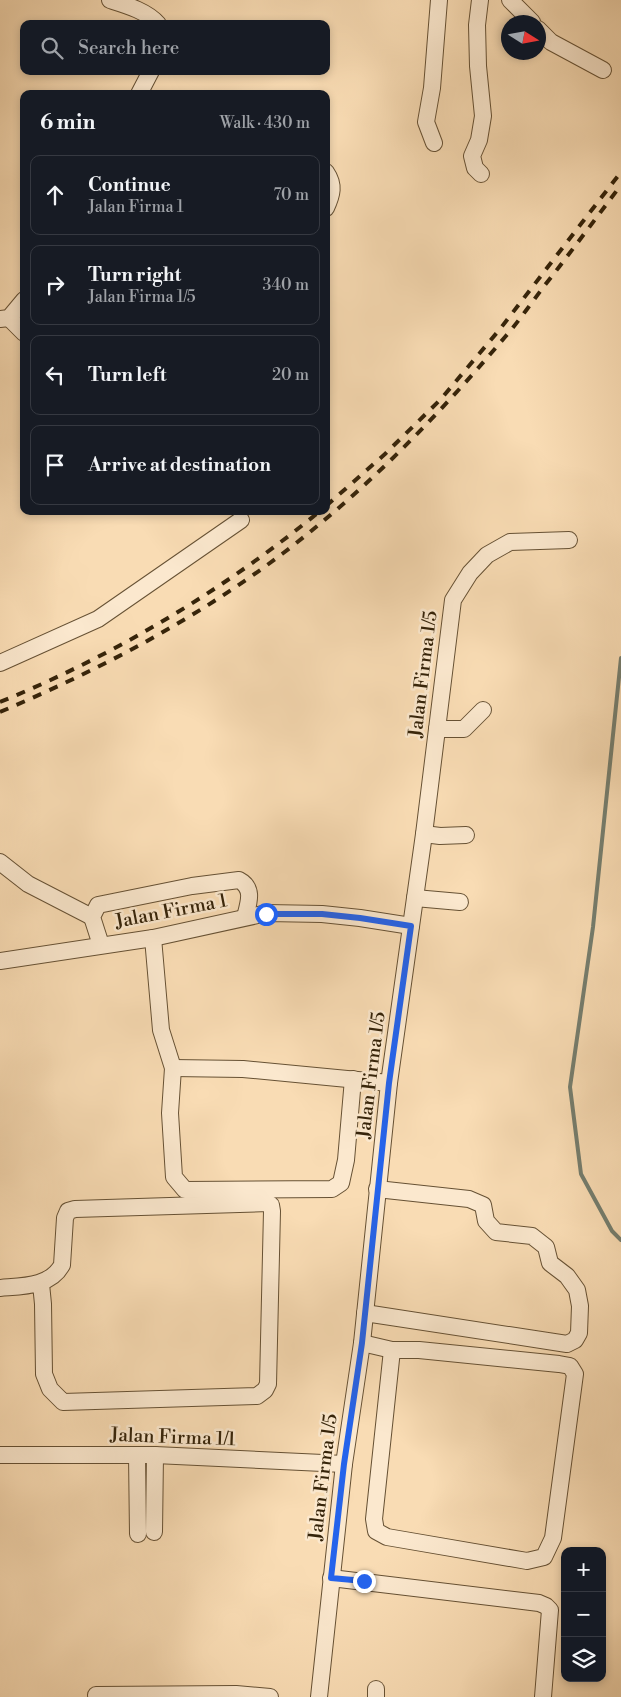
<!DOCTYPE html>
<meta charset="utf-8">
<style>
body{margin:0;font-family:"Libre Bodoni",serif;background:#20242c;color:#f1f3f6}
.controls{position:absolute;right:15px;bottom:15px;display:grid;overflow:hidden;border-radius:10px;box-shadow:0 2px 8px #0003}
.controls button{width:45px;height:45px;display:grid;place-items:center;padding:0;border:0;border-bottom:1px solid #363941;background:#171b24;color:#f1f3f6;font:25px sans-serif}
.compass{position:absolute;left:501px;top:15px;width:45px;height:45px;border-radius:50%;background:#171b24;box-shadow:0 2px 8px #0003;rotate:101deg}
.stop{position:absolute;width:15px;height:15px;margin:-11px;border:4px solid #2563eb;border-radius:50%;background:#fff}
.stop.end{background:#2563eb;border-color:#fff;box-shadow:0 1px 5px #0008}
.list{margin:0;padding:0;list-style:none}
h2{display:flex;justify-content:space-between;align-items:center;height:65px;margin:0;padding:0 20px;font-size:21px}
h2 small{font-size:16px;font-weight:400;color:#9ea1a6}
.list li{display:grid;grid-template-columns:32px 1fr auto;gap:15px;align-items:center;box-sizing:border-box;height:80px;margin:0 10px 10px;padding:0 10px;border:1px solid #363941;border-radius:10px}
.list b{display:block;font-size:19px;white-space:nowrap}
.list p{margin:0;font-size:16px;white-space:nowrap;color:#9ea1a6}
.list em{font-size:16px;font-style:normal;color:#9ea1a6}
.icon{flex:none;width:28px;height:28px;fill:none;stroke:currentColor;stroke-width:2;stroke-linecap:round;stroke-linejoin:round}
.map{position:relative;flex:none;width:621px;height:1697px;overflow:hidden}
.search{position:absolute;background:#171b24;box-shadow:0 2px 8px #0003;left:20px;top:20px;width:310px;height:55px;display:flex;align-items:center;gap:12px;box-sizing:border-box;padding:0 18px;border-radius:10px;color:#9ea1a6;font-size:19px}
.panel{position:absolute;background:#171b24;box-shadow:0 2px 8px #0003;left:20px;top:90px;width:310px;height:425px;border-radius:10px}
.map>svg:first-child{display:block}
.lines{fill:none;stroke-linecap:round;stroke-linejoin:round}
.stream{stroke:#757e6f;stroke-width:4}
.minor-casing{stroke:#665134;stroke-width:18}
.minor{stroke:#fbe8ce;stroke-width:16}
.rail{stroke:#352309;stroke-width:4;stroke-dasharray:9 9;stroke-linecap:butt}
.route{stroke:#2563eb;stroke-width:6}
.labels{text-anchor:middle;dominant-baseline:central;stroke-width:5;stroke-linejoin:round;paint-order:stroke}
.street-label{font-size:19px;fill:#352309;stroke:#fbe8ce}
</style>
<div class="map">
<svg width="621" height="1697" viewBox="0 0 621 1697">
<rect width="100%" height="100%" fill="#f9dcb4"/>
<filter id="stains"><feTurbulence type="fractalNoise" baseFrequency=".004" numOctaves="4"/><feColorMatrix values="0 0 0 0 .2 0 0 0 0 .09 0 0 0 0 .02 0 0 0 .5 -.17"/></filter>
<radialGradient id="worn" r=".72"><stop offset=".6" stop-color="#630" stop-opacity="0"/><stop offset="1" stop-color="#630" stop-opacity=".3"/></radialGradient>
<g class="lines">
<!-- stream -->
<path class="stream" d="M 621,658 L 593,927 L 570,1087 L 581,1174 L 612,1231 L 621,1240"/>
<defs>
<g id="minor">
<path d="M 110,0 C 126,5 147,11 158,24"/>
<path d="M 480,0 L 477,25 L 478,66 L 483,116 L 479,140 L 472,156 L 475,168 L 481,174"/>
<path d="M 510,0 L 532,22"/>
<path d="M 538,29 L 551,42 L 603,70"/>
<path d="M 139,94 L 151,71"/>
<path d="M 434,143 L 426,122 L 432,88 L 439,0"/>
<path d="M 326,172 C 335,185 332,195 326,208"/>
<path d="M 9,318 L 24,333"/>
<path d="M 0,319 L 9,318 L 24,300"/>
<path d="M 0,663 L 98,619 L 241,520"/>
<path d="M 437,729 L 464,729 L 483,710"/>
<path d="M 424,834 L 440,836 L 466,835"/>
<path d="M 0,862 L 28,884 L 92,917"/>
<path d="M 415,898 L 460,902"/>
<path d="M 153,938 L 161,1030 L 173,1068 L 170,1113 L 174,1177 L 185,1190 L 332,1189 L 341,1183 L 346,1160 L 353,1079"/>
<path d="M 101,945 L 92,917 L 98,905 L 192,886 L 239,880 C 254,888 249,902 245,917"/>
<path d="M 0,961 L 153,938 L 267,913 L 322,914 L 360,918 L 411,926"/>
<path d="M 173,1068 L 243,1069 L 389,1083"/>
<path d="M 0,1288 C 22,1286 50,1287 62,1265 L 65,1218 L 68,1211 L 75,1209 L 268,1203 L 271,1205 L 272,1211 L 268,1384 L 265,1390 L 257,1396 L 63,1402 L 50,1389 L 44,1374 L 43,1304 L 41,1284"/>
<path d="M 365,1313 L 567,1344 L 575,1340 L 579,1333 L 580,1306 L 577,1290 L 567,1276 L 550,1263 L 546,1247 L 532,1236 L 496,1232 L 486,1221 L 483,1205 L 469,1199 L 377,1189"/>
<path d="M 362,1343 L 392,1350 L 419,1350 L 559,1364 L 570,1366 L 575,1374 L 553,1538 L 544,1557 L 527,1561 L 387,1537 L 376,1531 L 374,1519 L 392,1350"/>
<path d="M 0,1455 L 155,1455 L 344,1464"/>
<path d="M 137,1455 L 138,1534"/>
<path d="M 154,1532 L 155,1455"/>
<path d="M 331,1578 L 539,1603 L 546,1606 L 550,1610 L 543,1697"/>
<path d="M 96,1695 L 236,1694 L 270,1697"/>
<path d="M 319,1697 L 344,1464 L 362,1343 L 389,1083 L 424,834 L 453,600 L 470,573 L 487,555 L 510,542 L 569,540"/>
<path d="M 376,1697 L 376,1689"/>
</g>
</defs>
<!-- minor casing -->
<use href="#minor" class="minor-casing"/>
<!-- minor -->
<use href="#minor" class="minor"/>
<!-- rail -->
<g class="rail">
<path d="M 326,506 L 385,454 L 441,399 L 500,329 L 621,172"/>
<path d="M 0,702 C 115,655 224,590 320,511"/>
<path d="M 0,712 C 99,670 196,619 282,554 C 365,491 438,416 505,337 C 519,321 532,302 545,285 C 571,252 596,218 621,185"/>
</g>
</g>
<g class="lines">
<!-- route -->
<path class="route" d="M 266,914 L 322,914 L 360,918 L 411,926 L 389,1083 L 362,1343 L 344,1464 L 331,1578 L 364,1581"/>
</g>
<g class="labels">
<!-- street labels -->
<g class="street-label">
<text transform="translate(423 674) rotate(-83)">Jalan Firma 1/5</text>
<text transform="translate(171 911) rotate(-11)">Jalan Firma 1</text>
<text transform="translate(371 1075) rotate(-83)">Jalan Firma 1/5</text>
<text transform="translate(173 1437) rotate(2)">Jalan Firma 1/1</text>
<text transform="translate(323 1477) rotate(-83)">Jalan Firma 1/5</text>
</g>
</g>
<rect width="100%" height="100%" filter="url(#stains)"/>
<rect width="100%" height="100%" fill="url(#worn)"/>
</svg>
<div class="controls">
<button>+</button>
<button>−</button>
<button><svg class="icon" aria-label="layers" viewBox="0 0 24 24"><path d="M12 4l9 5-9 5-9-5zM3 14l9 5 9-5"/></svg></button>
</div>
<svg class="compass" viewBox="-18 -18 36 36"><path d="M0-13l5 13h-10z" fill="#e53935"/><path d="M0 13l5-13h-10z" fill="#9ea1a6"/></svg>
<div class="stop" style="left:266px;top:914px"></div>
<div class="stop end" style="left:364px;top:1581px"></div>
<div class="search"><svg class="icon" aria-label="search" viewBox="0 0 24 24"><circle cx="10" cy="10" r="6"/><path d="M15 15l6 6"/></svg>Search here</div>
<section class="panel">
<h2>6 min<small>Walk · 430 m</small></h2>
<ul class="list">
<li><svg class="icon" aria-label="ahead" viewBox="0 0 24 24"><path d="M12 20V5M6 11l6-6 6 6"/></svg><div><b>Continue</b><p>Jalan Firma 1</p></div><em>70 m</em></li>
<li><svg class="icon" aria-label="right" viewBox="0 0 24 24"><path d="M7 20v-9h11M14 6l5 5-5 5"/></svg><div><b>Turn right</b><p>Jalan Firma 1/5</p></div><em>340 m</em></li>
<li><svg class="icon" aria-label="left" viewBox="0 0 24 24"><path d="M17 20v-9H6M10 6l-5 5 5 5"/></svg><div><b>Turn left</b></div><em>20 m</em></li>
<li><svg class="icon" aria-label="arrive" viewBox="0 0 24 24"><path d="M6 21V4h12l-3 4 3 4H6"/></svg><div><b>Arrive at destination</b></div></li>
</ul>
</section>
</div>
